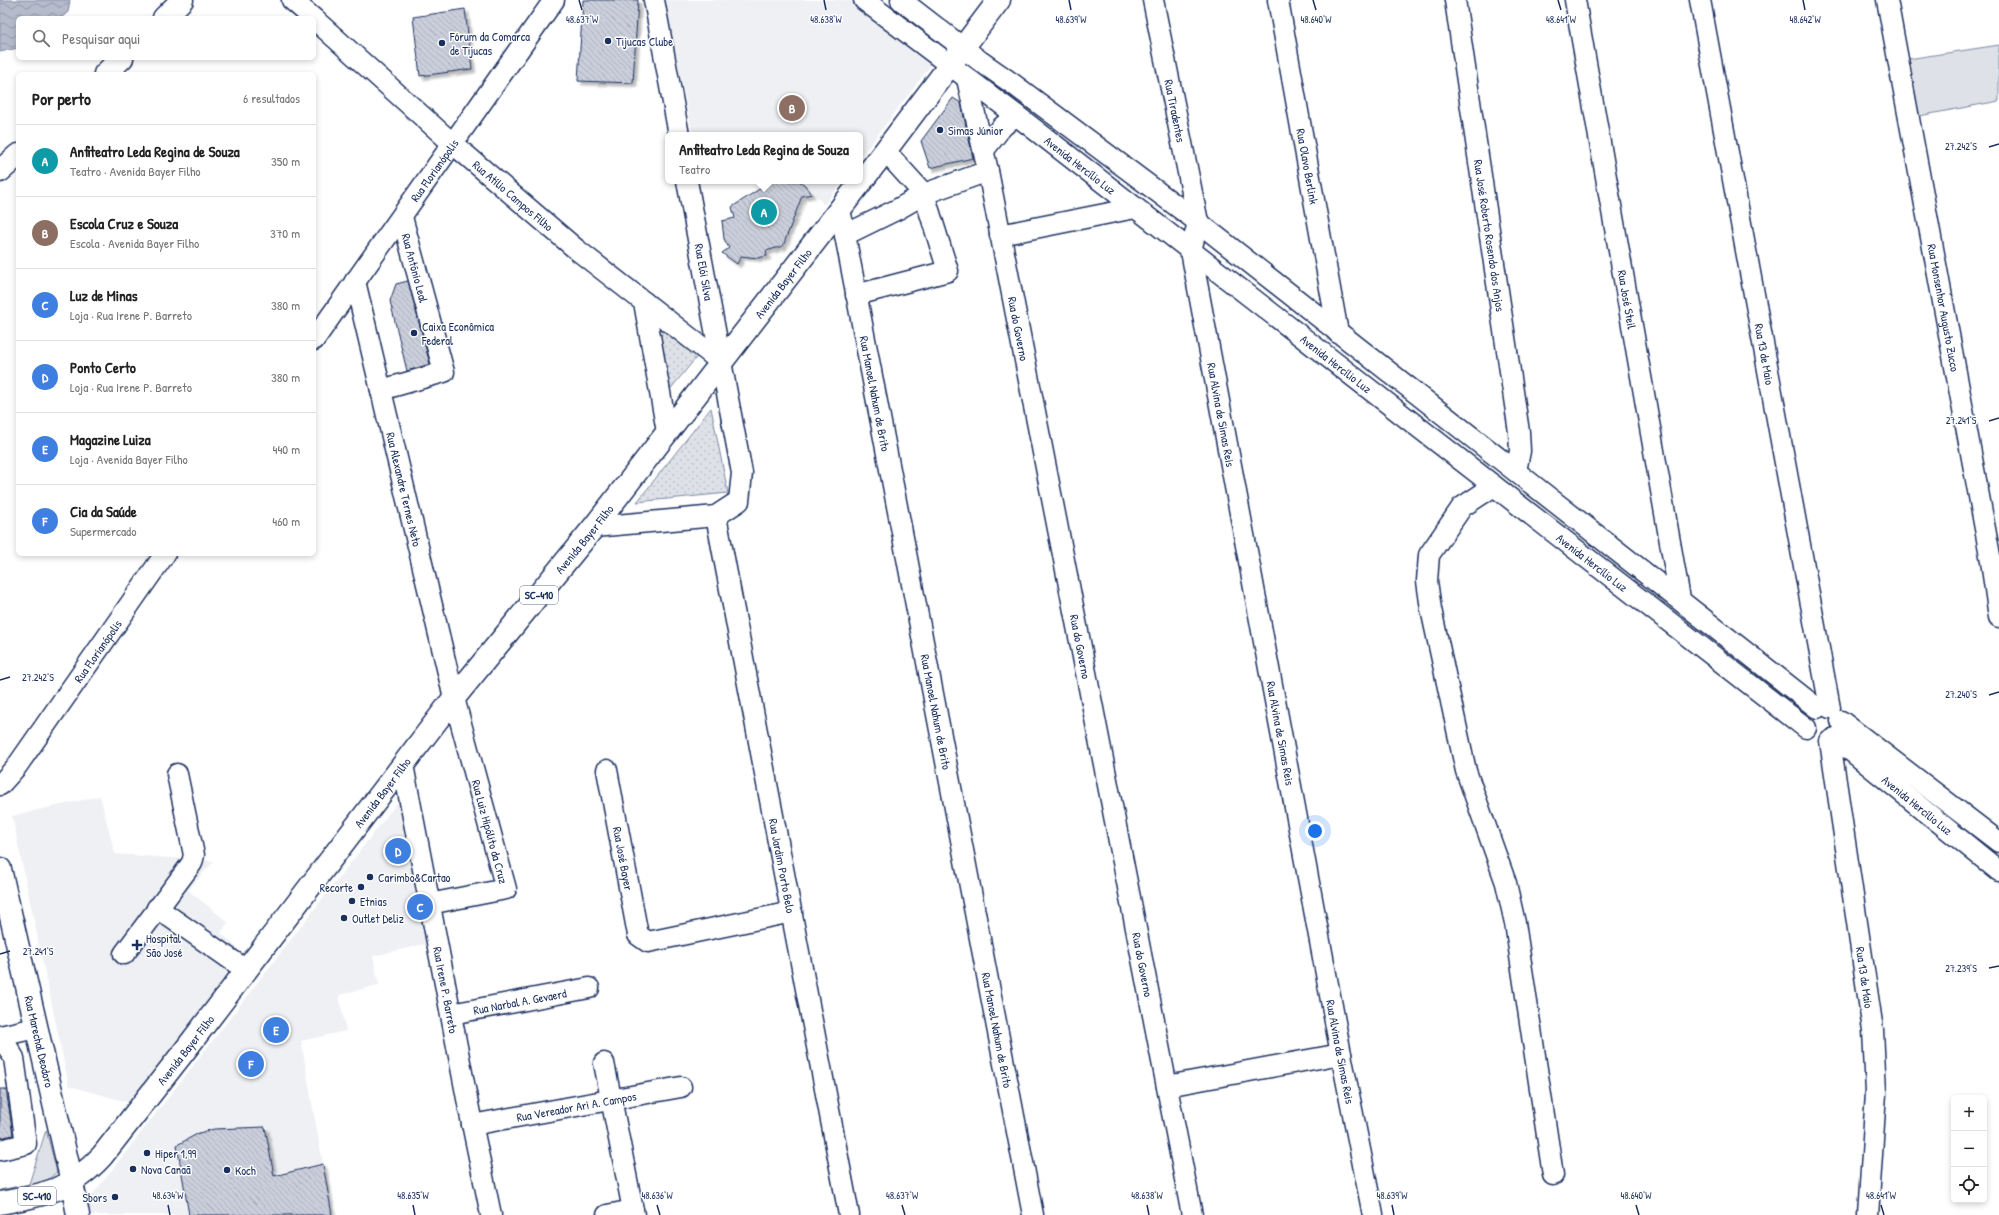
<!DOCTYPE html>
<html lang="pt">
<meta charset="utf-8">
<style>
body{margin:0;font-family:"Patrick Hand",sans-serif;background:#f2f2f2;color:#222}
.controls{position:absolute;right:12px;bottom:12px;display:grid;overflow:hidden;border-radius:6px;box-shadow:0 2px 6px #0003}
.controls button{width:36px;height:36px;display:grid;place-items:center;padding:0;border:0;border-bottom:1px solid #e0e0e0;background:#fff;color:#222;font:20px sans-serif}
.you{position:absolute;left:1315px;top:831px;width:14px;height:14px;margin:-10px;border:3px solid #fff;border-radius:50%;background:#1a73e8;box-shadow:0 0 0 6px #1a73e833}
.badge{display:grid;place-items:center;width:26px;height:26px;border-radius:50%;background:#1a73e8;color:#fff;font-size:13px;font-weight:700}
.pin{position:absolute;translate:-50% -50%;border:2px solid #fff;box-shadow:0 1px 4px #0006}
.popup{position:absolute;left:665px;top:132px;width:198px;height:52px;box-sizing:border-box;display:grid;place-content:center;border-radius:6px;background:#fff;filter:drop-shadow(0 1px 3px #0005);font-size:13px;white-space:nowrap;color:#767676}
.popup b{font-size:15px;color:#222}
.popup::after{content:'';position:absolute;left:50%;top:100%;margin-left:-8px;border:8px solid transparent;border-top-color:#fff}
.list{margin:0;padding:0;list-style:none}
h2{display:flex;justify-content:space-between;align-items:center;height:52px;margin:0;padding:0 16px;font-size:17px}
h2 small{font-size:13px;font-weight:400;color:#767676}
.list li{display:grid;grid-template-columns:26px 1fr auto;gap:12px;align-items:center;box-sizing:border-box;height:72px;padding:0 16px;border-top:1px solid #e0e0e0}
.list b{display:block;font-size:15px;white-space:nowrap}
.list p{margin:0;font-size:13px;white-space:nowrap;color:#767676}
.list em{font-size:13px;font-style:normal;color:#767676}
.icon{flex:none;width:22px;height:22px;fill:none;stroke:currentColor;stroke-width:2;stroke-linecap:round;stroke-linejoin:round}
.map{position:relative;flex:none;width:1999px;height:1215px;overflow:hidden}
.search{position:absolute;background:#fff;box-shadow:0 2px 6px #0003;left:16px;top:16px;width:300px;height:44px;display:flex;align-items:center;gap:10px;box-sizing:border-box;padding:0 14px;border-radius:6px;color:#767676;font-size:15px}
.panel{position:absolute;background:#fff;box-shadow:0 2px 6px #0003;left:16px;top:72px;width:300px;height:484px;border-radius:6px}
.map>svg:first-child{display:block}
.built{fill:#eff0f4}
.grass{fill:#dee1e7;stroke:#7c88a2}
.park{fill:url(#park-dots);stroke:#7c88a2}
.water{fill:url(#water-waves);stroke:#77839f}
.building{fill:url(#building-back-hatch);stroke:#1b2f5e;filter:url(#shadow)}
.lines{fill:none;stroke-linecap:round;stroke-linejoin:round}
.minor-casing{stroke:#1b2f5e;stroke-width:23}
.major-casing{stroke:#1b2f5e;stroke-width:25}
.minor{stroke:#fff;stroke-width:20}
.major{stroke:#fff;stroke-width:22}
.ticks{fill:none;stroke:#1b2f5e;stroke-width:1.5}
.poi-dot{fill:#1b2f5e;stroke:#fff;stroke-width:1.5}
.labels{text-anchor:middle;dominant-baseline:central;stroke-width:3;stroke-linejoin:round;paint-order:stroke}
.shield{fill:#fff;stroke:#5f6d8e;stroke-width:1}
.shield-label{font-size:11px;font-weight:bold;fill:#1b2f5e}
.poi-label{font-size:12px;fill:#1b2f5e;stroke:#fff;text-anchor:start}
.street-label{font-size:12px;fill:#1b2f5e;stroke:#fff}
.ticks-label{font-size:10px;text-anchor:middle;fill:#1b2f5e;stroke:#fff;stroke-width:3;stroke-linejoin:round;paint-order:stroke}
</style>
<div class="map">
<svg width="1999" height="1215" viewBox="0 0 1999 1215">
<defs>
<pattern id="park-dots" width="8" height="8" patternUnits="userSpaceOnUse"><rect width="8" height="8" fill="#dee1e7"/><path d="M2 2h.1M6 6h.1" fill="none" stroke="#bec1c9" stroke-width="1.8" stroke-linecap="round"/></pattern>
<pattern id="water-waves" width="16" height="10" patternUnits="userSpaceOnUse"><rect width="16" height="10" fill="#b5bbca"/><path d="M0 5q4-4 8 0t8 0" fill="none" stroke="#9298a7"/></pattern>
<pattern id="building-back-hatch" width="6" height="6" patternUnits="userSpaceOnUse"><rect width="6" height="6" fill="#caceda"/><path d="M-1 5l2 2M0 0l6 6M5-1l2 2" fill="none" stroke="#adb1be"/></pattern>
<filter id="shadow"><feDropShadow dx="3.5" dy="3.5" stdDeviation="1" flood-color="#0004"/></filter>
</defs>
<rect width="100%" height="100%" fill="#fff"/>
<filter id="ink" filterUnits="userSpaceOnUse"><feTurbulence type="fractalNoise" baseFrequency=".025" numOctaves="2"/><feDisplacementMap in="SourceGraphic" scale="8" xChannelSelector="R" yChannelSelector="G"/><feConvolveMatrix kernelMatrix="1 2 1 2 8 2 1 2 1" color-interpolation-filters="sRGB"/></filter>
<g filter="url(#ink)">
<!-- built -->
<g class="built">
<path d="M 664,0 L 849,0 L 931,65 L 860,158 L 860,135 L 693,135 Z"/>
<path d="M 804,181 L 843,181 L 824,205 Z"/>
<path d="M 100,796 L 115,854 L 214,861 L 188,890 L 228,922 L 221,933 L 247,957 L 140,1097 L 128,1102 L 69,1086 L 12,816 Z"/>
<path d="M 402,802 L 434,942 L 373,956 L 379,985 L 339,995 L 346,1031 L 301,1041 L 332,1215 L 89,1215 L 87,1202 L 397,803 Z"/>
</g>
<!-- grass -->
<g class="grass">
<path d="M 1999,45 L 1999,101 L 1919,116 L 1908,59 Z"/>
<path d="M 46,1130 L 57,1172 L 33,1192 L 0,1198 L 0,1190 L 29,1184 Z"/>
</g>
<!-- park -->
<g class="park">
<path d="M 658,325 L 700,353 L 668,392 Z"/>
<path d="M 711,408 L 728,493 L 637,502 Z"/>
</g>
<!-- water -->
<path class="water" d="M 0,0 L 70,0 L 68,12 L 61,18 L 18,18 L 18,48 L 0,52 Z"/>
<!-- building -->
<g class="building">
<path d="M 583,0 L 638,0 L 633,83 L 578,81 Z"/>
<path d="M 465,9 L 472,69 L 420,76 L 413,17 Z"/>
<path d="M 953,98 L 961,103 L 973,158 L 930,168 L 921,141 Z"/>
<path d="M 763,181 L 799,181 L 804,184 L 812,194 L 802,196 L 783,246 L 766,251 L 767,256 L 758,258 L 741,256 L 737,264 L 722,253 L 729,248 L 724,239 L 722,221 L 735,218 L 732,207 L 764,186 Z"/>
<path d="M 408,281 L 430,364 L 407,371 L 390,301 L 396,284 Z"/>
<path d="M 0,1089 L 6,1089 L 13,1135 L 0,1138 Z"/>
<path d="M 265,1127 L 274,1176 L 323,1164 L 332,1215 L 189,1215 L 177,1145 L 199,1133 L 214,1129 Z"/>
</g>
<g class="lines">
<defs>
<g id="minor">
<path d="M 292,0 L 313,18"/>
<path d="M 654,0 L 679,135"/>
<path id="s1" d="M 864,0 L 1016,115 L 1806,728"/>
<path d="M 901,0 L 980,61 L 1013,84 L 1198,222 L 1817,708"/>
<path id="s2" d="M 1153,0 L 1198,222 L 1191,251 L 1341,1054 L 1373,1215"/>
<path id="s3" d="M 1278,0 L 1338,333"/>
<path id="s4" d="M 1455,0 L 1519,432 L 1520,451 L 1516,471"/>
<path id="s5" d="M 1575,0 L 1680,599"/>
<path id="s6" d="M 1700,0 L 1830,708"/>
<path id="s7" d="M 1887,0 L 1991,561 L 1999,617"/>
<path id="s8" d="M 314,19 L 452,143 L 576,249 L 721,362"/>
<path id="s9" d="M 967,79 L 988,171 L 1192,1215"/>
<path d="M 984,150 L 1002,127 L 1016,115"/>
<path d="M 885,151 L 924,194 L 988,171"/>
<path id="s10" d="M 840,209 L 1033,1215"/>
<path d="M 845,235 L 898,209 L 924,194 L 948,271 L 856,295"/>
<path d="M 1000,235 L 1135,208"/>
<path id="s11" d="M 355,281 L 454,698 L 506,889 L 429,904"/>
<path d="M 644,302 L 667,432"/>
<path id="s12" d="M 314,340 L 554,0"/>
<path d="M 381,390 L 444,372 L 402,217"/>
<path d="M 1494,486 L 1462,507 L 1429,555 L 1427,581 L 1431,609 L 1466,771 L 1506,883 L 1515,923 L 1553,1175"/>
<path id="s13" d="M 716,516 L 849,1215"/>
<path d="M 594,527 L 716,516 L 739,501 L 742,473 L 687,181"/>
<path d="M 1841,721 L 1999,842"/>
<path id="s14" d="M 1835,738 L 1999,871"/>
<path id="s15" d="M 1830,741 L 1873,1030 L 1876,1093 L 1868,1215"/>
<path id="s16" d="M 403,765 L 469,1109 L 491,1215"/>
<path id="s17" d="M 607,770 L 638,935 L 648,942 L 792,912"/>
<path id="s18" d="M 0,785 L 17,766 L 165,554"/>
<path d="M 157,908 L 246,970"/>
<path d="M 124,954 L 192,863 L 194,855 L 177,774"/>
<path id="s19" d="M 451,1014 L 589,988"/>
<path d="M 0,1036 L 36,1028"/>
<path d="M 0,1042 L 7,1046 L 14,1058 L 26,1144 L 0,1150"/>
<path d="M 604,1063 L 634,1215"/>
<path d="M 1167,1086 L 1341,1054"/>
<path id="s20" d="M 472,1125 L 681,1087"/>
<path d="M 607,1215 L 633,1210"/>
</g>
<g id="major">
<path d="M 164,18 L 182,0"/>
<path d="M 105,74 L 122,58"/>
<path d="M 0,171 L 18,155"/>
<path id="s21" d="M 0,869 L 72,1182 L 78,1215"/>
<path id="s22" d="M 0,1203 C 44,1195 71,1190 102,1156 L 186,1049 L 454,698 L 594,527 L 885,151 L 999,0"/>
</g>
</defs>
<!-- minor casing -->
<use href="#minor" class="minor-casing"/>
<!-- major casing -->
<use href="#major" class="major-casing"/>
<!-- minor -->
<use href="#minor" class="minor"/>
<!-- major -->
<use href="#major" class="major"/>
</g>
</g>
<!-- ticks -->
<path class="ticks" d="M 579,0 L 582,10M 824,0 L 826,10M 1069,0 L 1071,10M 1313,0 L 1316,10M 1558,0 L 1561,10M 1803,0 L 1805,10M 1989,147 L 1999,144M 1989,421 L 1999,418M 0,680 L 10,677M 1989,695 L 1999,692M 0,954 L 10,951M 1989,968 L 1999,966M 168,1205 L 170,1215M 413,1205 L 415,1215M 657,1205 L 660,1215M 902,1205 L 905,1215M 1147,1205 L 1149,1215M 1392,1205 L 1394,1215M 1636,1205 L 1639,1215M 1881,1205 L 1884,1215"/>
<!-- markers -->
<g class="poi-dot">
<circle cx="608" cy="41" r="4"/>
<circle cx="442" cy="43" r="4"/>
<circle cx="940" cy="130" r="4"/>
<circle cx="414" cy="333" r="4"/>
<circle cx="370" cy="877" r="4"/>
<circle cx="361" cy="887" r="4"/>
<circle cx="352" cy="901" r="4"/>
<circle cx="344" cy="918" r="4"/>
<path d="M135 939h4v4h4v4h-4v4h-4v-4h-4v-4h4z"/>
<circle cx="147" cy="1153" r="4"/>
<circle cx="133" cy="1169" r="4"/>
<circle cx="227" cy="1170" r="4"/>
<circle cx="115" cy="1197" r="4"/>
</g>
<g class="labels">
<!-- shield labels -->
<g class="shield">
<rect x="520" y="586" width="38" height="18" rx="3"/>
<rect x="18" y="1187" width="38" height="18" rx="3"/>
</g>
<g class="shield-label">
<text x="539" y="595">SC-410</text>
<text x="37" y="1196">SC-410</text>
</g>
<!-- poi labels -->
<g class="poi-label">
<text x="450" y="36">Fórum da Comarca<tspan x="450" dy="14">de Tijucas</tspan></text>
<text x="616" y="41">Tijucas Clube</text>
<text x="948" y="130">Simas Júnior</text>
<text x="422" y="326">Caixa Econômica<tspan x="422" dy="14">Federal</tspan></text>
<text x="378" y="877">Carimbo&amp;Cartao</text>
<text x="353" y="887" text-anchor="end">Recorte</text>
<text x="360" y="901">Etnias</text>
<text x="352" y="918">Outlet Deliz</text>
<text x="146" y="938">Hospital<tspan x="146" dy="14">São José</tspan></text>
<text x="155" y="1153">Hiper 1,99</text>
<text x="141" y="1169">Nova Canaã</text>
<text x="235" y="1170">Koch</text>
<text x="107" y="1197" text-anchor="end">Sbors</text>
</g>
<!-- street labels -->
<g class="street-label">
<text stroke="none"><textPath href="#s2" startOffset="113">Rua Tiradentes</textPath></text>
<text stroke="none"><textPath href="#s1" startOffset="272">Avenida Hercílio Luz</textPath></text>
<text stroke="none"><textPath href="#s3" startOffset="169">Rua Olavo Berlink</textPath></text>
<text stroke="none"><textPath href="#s12" startOffset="208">Rua Florianópolis</textPath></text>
<text stroke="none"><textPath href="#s8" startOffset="266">Rua Atílio Campos Filho</textPath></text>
<text stroke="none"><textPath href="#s4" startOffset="238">Rua José Roberto Rosendo dos Anjos</textPath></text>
<text transform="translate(415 268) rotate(75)">Rua Antônio Leal</text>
<text transform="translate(704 272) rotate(80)">Rua Elói Silva</text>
<text stroke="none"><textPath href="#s22" startOffset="1222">Avenida Bayer Filho</textPath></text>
<text stroke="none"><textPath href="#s5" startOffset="304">Rua José Steil</textPath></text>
<text stroke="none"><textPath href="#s7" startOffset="313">Rua Monsenhor Augusto Zucco</textPath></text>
<text stroke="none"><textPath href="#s9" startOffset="255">Rua do Governo</textPath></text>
<text stroke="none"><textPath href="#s6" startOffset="360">Rua 13 de Maio</textPath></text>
<text stroke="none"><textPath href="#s1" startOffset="596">Avenida Hercílio Luz</textPath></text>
<text stroke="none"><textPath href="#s10" startOffset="188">Rua Manoel Nahum de Brito</textPath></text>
<text stroke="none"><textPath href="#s2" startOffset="423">Rua Alvina de Simas Reis</textPath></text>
<text stroke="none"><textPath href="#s11" startOffset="214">Rua Alexandre Ternes Neto</textPath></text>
<text stroke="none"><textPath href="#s22" startOffset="898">Avenida Bayer Filho</textPath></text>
<text stroke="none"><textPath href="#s1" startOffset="920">Avenida Hercílio Luz</textPath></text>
<text stroke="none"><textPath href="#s9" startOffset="579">Rua do Governo</textPath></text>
<text stroke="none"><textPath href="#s18" startOffset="166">Rua Florianópolis</textPath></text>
<text stroke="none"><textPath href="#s10" startOffset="512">Rua Manoel Nahum de Brito</textPath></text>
<text stroke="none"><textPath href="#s2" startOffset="747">Rua Alvina de Simas Reis</textPath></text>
<text stroke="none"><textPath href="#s22" startOffset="574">Avenida Bayer Filho</textPath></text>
<text stroke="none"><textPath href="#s14" startOffset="106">Avenida Hercílio Luz</textPath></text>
<text stroke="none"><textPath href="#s11" startOffset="567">Rua Luiz Hipólito da Cruz</textPath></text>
<text stroke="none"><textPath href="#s17" startOffset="90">Rua José Bayer</textPath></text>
<text stroke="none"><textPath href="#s13" startOffset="356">Rua Jardim Porto Belo</textPath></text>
<text stroke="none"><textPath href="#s9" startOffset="903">Rua do Governo</textPath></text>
<text stroke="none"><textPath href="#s15" startOffset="239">Rua 13 de Maio</textPath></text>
<text stroke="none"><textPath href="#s16" startOffset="229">Rua Irene P. Barreto</textPath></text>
<text stroke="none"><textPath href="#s19" startOffset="70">Rua Narbal A. Gevaerd</textPath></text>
<text stroke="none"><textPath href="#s10" startOffset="836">Rua Manoel Nahum de Brito</textPath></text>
<text stroke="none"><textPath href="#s21" startOffset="177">Rua Marechal Deodoro</textPath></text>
<text stroke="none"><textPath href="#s22" startOffset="250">Avenida Bayer Filho</textPath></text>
<text stroke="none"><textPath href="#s2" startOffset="1071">Rua Alvina de Simas Reis</textPath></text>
<text stroke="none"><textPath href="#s20" startOffset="106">Rua Vereador Ari A. Campos</textPath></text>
</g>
</g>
<g class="ticks-label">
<text x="582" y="23">48.637°W</text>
<text x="826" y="23">48.638°W</text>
<text x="1071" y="23">48.639°W</text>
<text x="1316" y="23">48.640°W</text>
<text x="1561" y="23">48.641°W</text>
<text x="1805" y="23">48.642°W</text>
<text x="1961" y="150">27.242°S</text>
<text x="1961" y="424">27.241°S</text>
<text x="38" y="681">27.242°S</text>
<text x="1961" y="698">27.240°S</text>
<text x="38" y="955">27.241°S</text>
<text x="1961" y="972">27.239°S</text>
<text x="168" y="1199">48.634°W</text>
<text x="413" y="1199">48.635°W</text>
<text x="657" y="1199">48.636°W</text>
<text x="902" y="1199">48.637°W</text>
<text x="1147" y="1199">48.638°W</text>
<text x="1392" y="1199">48.639°W</text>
<text x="1636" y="1199">48.640°W</text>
<text x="1881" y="1199">48.641°W</text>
</g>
</svg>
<div class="controls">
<button>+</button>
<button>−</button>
<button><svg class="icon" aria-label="locate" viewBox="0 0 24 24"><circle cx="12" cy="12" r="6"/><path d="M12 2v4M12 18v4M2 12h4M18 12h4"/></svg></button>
</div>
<div class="you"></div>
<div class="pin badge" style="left:764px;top:212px;background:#0f9aa8">A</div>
<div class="popup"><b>Anfiteatro Leda Regina de Souza</b>Teatro</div>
<div class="pin badge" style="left:792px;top:108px;background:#8d6e63">B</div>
<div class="pin badge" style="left:420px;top:907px;background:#3f7fe0">C</div>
<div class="pin badge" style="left:398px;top:851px;background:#3f7fe0">D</div>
<div class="pin badge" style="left:276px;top:1030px;background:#3f7fe0">E</div>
<div class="pin badge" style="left:251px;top:1064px;background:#3f7fe0">F</div>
<div class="search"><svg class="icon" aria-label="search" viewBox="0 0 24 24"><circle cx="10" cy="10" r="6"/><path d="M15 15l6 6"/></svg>Pesquisar aqui</div>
<section class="panel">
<h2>Por perto<small>6 resultados</small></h2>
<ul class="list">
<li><span class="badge" style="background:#0f9aa8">A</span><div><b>Anfiteatro Leda Regina de Souza</b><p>Teatro · Avenida Bayer Filho</p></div><em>350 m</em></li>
<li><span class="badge" style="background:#8d6e63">B</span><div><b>Escola Cruz e Souza</b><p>Escola · Avenida Bayer Filho</p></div><em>370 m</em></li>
<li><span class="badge" style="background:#3f7fe0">C</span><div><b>Luz de Minas</b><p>Loja · Rua Irene P. Barreto</p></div><em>380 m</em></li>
<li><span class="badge" style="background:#3f7fe0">D</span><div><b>Ponto Certo</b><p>Loja · Rua Irene P. Barreto</p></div><em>380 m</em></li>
<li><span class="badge" style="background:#3f7fe0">E</span><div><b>Magazine Luiza</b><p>Loja · Avenida Bayer Filho</p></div><em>440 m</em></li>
<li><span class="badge" style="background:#3f7fe0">F</span><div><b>Cia da Saúde</b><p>Supermercado</p></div><em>460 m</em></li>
</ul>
</section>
</div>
